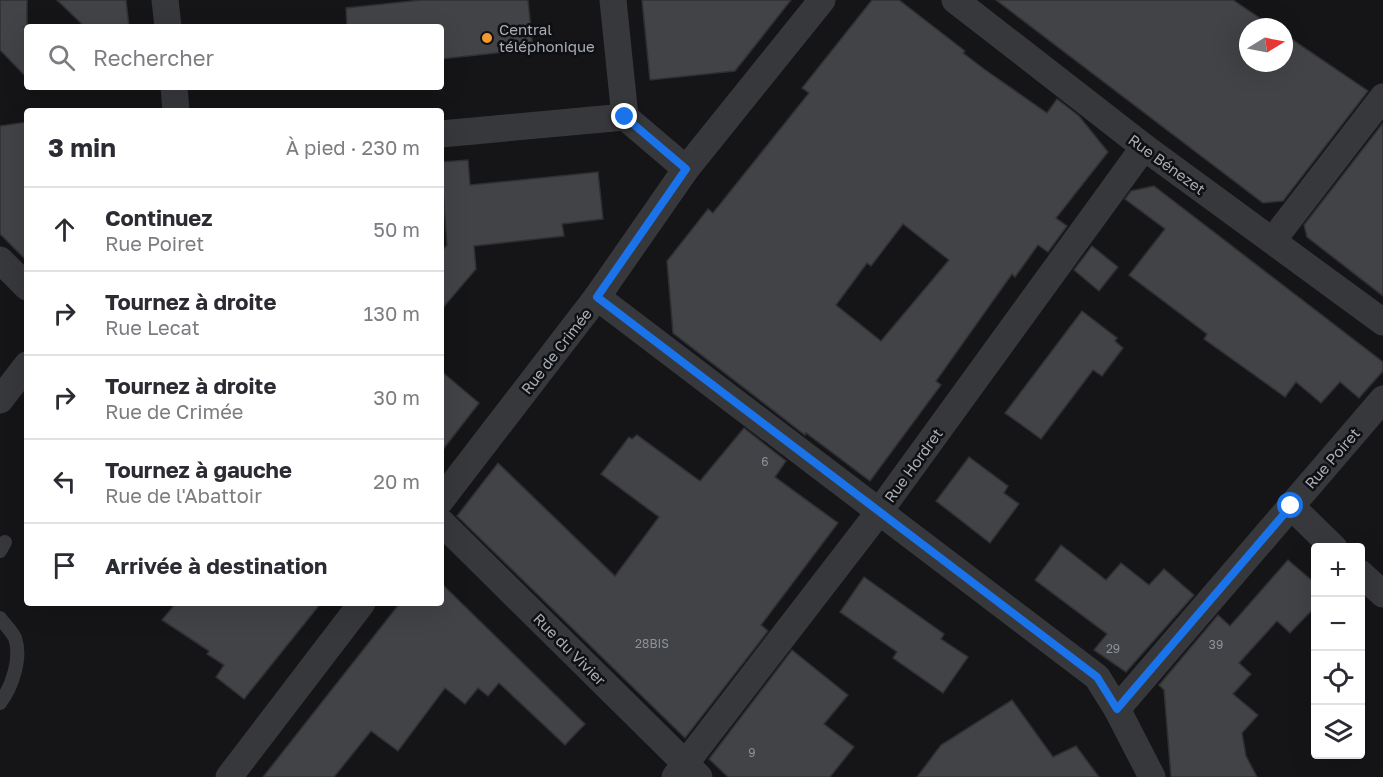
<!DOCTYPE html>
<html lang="fr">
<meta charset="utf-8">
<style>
body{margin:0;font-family:"Golos Text",sans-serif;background:#f2f2f3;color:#2b2b33}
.controls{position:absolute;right:18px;bottom:18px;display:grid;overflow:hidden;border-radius:6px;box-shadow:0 6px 24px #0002}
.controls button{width:54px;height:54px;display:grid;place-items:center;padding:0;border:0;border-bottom:2px solid #e1e1e2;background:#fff;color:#2b2b33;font:30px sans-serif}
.compass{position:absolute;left:1239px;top:18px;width:54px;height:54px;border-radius:50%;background:#fff;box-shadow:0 6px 24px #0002;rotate:80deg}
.stop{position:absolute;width:18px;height:18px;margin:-14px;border:4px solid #1a73e8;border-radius:50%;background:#fff}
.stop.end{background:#1a73e8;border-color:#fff;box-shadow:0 2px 6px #0008}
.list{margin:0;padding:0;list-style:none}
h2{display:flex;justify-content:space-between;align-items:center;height:78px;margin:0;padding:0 24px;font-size:26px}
h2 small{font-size:20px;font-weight:400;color:#7c7c81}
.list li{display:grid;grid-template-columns:39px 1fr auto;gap:18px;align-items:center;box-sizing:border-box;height:84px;padding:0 24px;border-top:2px solid #e1e1e2}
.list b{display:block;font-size:22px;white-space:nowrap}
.list p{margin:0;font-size:20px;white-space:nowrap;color:#7c7c81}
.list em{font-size:20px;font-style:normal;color:#7c7c81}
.icon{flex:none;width:33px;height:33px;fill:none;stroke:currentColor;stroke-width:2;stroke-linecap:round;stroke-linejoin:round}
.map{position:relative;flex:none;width:1383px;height:777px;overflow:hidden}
.search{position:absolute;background:#fff;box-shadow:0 6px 24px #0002;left:24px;top:24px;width:420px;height:66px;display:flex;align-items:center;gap:15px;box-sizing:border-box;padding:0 21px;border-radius:6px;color:#7c7c81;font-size:22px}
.panel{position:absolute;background:#fff;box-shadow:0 6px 24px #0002;left:24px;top:108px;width:420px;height:498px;border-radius:6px}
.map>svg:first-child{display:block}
.building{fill:#414347;stroke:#2f3033;stroke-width:1.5;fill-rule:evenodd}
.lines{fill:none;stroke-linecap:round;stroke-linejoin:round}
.service{stroke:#36383c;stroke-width:14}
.minor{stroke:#36383c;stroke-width:27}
.route{stroke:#1a73e8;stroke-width:8}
.poi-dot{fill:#f49930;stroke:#101012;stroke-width:2}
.labels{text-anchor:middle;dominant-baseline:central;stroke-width:5;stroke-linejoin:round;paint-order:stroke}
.number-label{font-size:12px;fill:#8e939b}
.poi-label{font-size:15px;fill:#a7aeb7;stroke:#101012;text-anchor:start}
.street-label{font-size:15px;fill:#a7aeb7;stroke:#101012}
</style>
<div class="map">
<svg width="1383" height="777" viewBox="0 0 1383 777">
<rect width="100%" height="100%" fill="#151517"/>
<!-- building -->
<g class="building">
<path d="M 0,0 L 27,0 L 27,27 L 24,27 L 27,30 L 27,78 L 0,50 Z"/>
<path d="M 57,0 L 126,0 L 129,27 L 85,27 Z"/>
<path d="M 422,0 L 528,0 L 533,49 L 441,59 L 441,27 L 347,27 L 346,8 Z"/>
<path d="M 642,0 L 791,0 L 735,71 L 650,80 Z"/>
<path d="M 872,0 L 899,0 L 965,51 L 963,53 L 984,69 L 1047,113 L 1057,99 L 1079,116 L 1108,152 L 1056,218 L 1067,226 L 1048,252 L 1038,245 L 1015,277 L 1012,274 L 936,381 L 941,385 L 870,481 L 806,433 L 805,435 L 673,333 L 667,261 L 708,209 L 713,213 L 809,93 L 802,88 ZM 903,224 L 949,260 L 881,341 L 836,305 L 867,263 L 871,266 Z"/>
<path d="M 996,0 L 1233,0 L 1273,27 L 1248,27 L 1248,63 L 1284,63 L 1284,34 L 1368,91 L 1283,201 L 1263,203 Z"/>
<path d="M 27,122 L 27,261 L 0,234 L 0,126 Z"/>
<path d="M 1383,123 L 1383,296 L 1307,237 L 1304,225 Z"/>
<path d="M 468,160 L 470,185 L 598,172 L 603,219 L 562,224 L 564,236 L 474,246 L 476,269 L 441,310 L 441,252 L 447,245 L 441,162 Z"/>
<path d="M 1154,186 L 1383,362 L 1383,371 L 1359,398 L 1340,382 L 1321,403 L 1296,382 L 1285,397 L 1204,339 L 1207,334 L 1129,275 L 1165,229 L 1125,199 L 1131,191 Z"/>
<path d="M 1092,246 L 1118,267 L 1099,291 L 1074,270 Z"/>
<path d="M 1082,311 L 1117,338 L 1115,341 L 1123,348 L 1102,376 L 1093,370 L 1041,439 L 1005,413 Z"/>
<path d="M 441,371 L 479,403 L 441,452 Z"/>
<path d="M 744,428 L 786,461 L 775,477 L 838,523 L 761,625 L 768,631 L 685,738 L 457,516 L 498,463 L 615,576 L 659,517 L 601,474 L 629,437 L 632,439 L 637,435 L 700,481 Z"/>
<path d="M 969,457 L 1008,486 L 1004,493 L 1019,504 L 990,543 L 936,501 Z"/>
<path d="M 1061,545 L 1106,580 L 1121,563 L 1149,585 L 1164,569 L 1194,595 L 1126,672 L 1094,650 L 1107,634 L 1035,580 Z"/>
<path d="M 1288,560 L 1316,584 L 1316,606 L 1290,633 L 1277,621 L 1239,663 L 1251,674 L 1233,694 L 1258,715 L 1242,733 L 1246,756 L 1257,777 L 1171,777 L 1164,690 L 1159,685 L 1218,615 L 1230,626 Z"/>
<path d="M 864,577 L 944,634 L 941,639 L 968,657 L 943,693 L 893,658 L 897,652 L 840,612 Z"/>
<path d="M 441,583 L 585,724 L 565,745 L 499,683 L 488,696 L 478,688 L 465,704 L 445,688 L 398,751 L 371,731 L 334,777 L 263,777 L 400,603 L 441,603 Z"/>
<path d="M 176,603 L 321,603 L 244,699 L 216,677 L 224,665 L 207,654 L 209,651 L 162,620 Z"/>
<path d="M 792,650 L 848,695 L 824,724 L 854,747 L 830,777 L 728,777 L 709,759 Z"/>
<path d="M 1012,700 L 1053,757 L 1076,746 L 1099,777 L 917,777 L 941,745 Z"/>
</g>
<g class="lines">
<!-- service -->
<g class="service">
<path d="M 0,551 L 5,542"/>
<path d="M 0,618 C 4,624 12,631 15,638 C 22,658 12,687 0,703"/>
</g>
<!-- minor -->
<g class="minor">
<path d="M 165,0 L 168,27"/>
<path d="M 613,0 L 625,117 L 686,169"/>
<path d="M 955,0 L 1144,147 L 1383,322"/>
<path d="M 174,87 L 176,111"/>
<path d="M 441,134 L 625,117"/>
<path d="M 1273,240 L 1383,97"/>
<path d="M 0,260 L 27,287"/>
<path d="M 597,297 L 1097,677 L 1117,709 L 1152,777"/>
<path d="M 0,400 L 27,365"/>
<path d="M 441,500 L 597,297 L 686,169 L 822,0"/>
<path d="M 1291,506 L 1334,548"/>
<path d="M 441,522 L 699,777"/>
<path d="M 1360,573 L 1383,594"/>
<path d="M 1117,709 L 1383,399"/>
<path d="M 229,777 L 362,603"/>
<path d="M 675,777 L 879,512 L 1144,147"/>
</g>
</g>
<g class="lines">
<!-- route -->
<path class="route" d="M 625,117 L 686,169 L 597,297 L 1097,677 L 1117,709 L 1291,506"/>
</g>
<!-- markers -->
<circle class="poi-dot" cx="487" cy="38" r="6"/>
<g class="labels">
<!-- number labels -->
<g class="number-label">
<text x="765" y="461">6</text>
<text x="652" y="643">28BIS</text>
<text x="1216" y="644">39</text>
<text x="1113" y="648">29</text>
<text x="752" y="752">9</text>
</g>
<!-- poi labels -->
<g class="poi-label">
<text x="499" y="29">Central<tspan x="499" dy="17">téléphonique</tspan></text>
</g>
<!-- street labels -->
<g class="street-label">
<text transform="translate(1167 164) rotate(36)">Rue Bénezet</text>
<text transform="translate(556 351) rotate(-52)">Rue de Crimée</text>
<text transform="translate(1332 458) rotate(-49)">Rue Poiret</text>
<text transform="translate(913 465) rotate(-54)">Rue Hordret</text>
<text transform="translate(570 649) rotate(45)">Rue du Vivier</text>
</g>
</g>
</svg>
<div class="controls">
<button>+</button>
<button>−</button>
<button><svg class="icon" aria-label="locate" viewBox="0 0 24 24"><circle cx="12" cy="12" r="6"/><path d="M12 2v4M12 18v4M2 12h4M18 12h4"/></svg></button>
<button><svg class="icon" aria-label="layers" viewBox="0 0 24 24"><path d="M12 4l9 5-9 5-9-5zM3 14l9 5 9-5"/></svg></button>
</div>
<svg class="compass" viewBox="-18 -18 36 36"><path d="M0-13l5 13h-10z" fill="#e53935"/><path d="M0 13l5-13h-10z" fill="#7c7c81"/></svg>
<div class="stop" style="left:1291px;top:506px"></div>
<div class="stop end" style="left:625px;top:117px"></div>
<div class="search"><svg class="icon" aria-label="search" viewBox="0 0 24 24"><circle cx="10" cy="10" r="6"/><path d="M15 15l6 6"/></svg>Rechercher</div>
<section class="panel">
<h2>3 min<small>À pied · 230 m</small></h2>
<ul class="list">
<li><svg class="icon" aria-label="ahead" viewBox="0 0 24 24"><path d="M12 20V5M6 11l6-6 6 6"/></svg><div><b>Continuez</b><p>Rue Poiret</p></div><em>50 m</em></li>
<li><svg class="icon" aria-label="right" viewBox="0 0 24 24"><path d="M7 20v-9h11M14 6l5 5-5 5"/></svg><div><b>Tournez à droite</b><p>Rue Lecat</p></div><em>130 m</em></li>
<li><svg class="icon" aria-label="right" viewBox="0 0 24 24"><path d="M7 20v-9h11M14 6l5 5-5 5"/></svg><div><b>Tournez à droite</b><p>Rue de Crimée</p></div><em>30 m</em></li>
<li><svg class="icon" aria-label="left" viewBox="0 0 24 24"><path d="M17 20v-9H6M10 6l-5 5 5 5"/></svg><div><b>Tournez à gauche</b><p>Rue de l'Abattoir</p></div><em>20 m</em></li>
<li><svg class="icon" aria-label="arrive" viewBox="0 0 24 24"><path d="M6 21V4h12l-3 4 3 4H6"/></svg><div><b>Arrivée à destination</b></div></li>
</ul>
</section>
</div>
